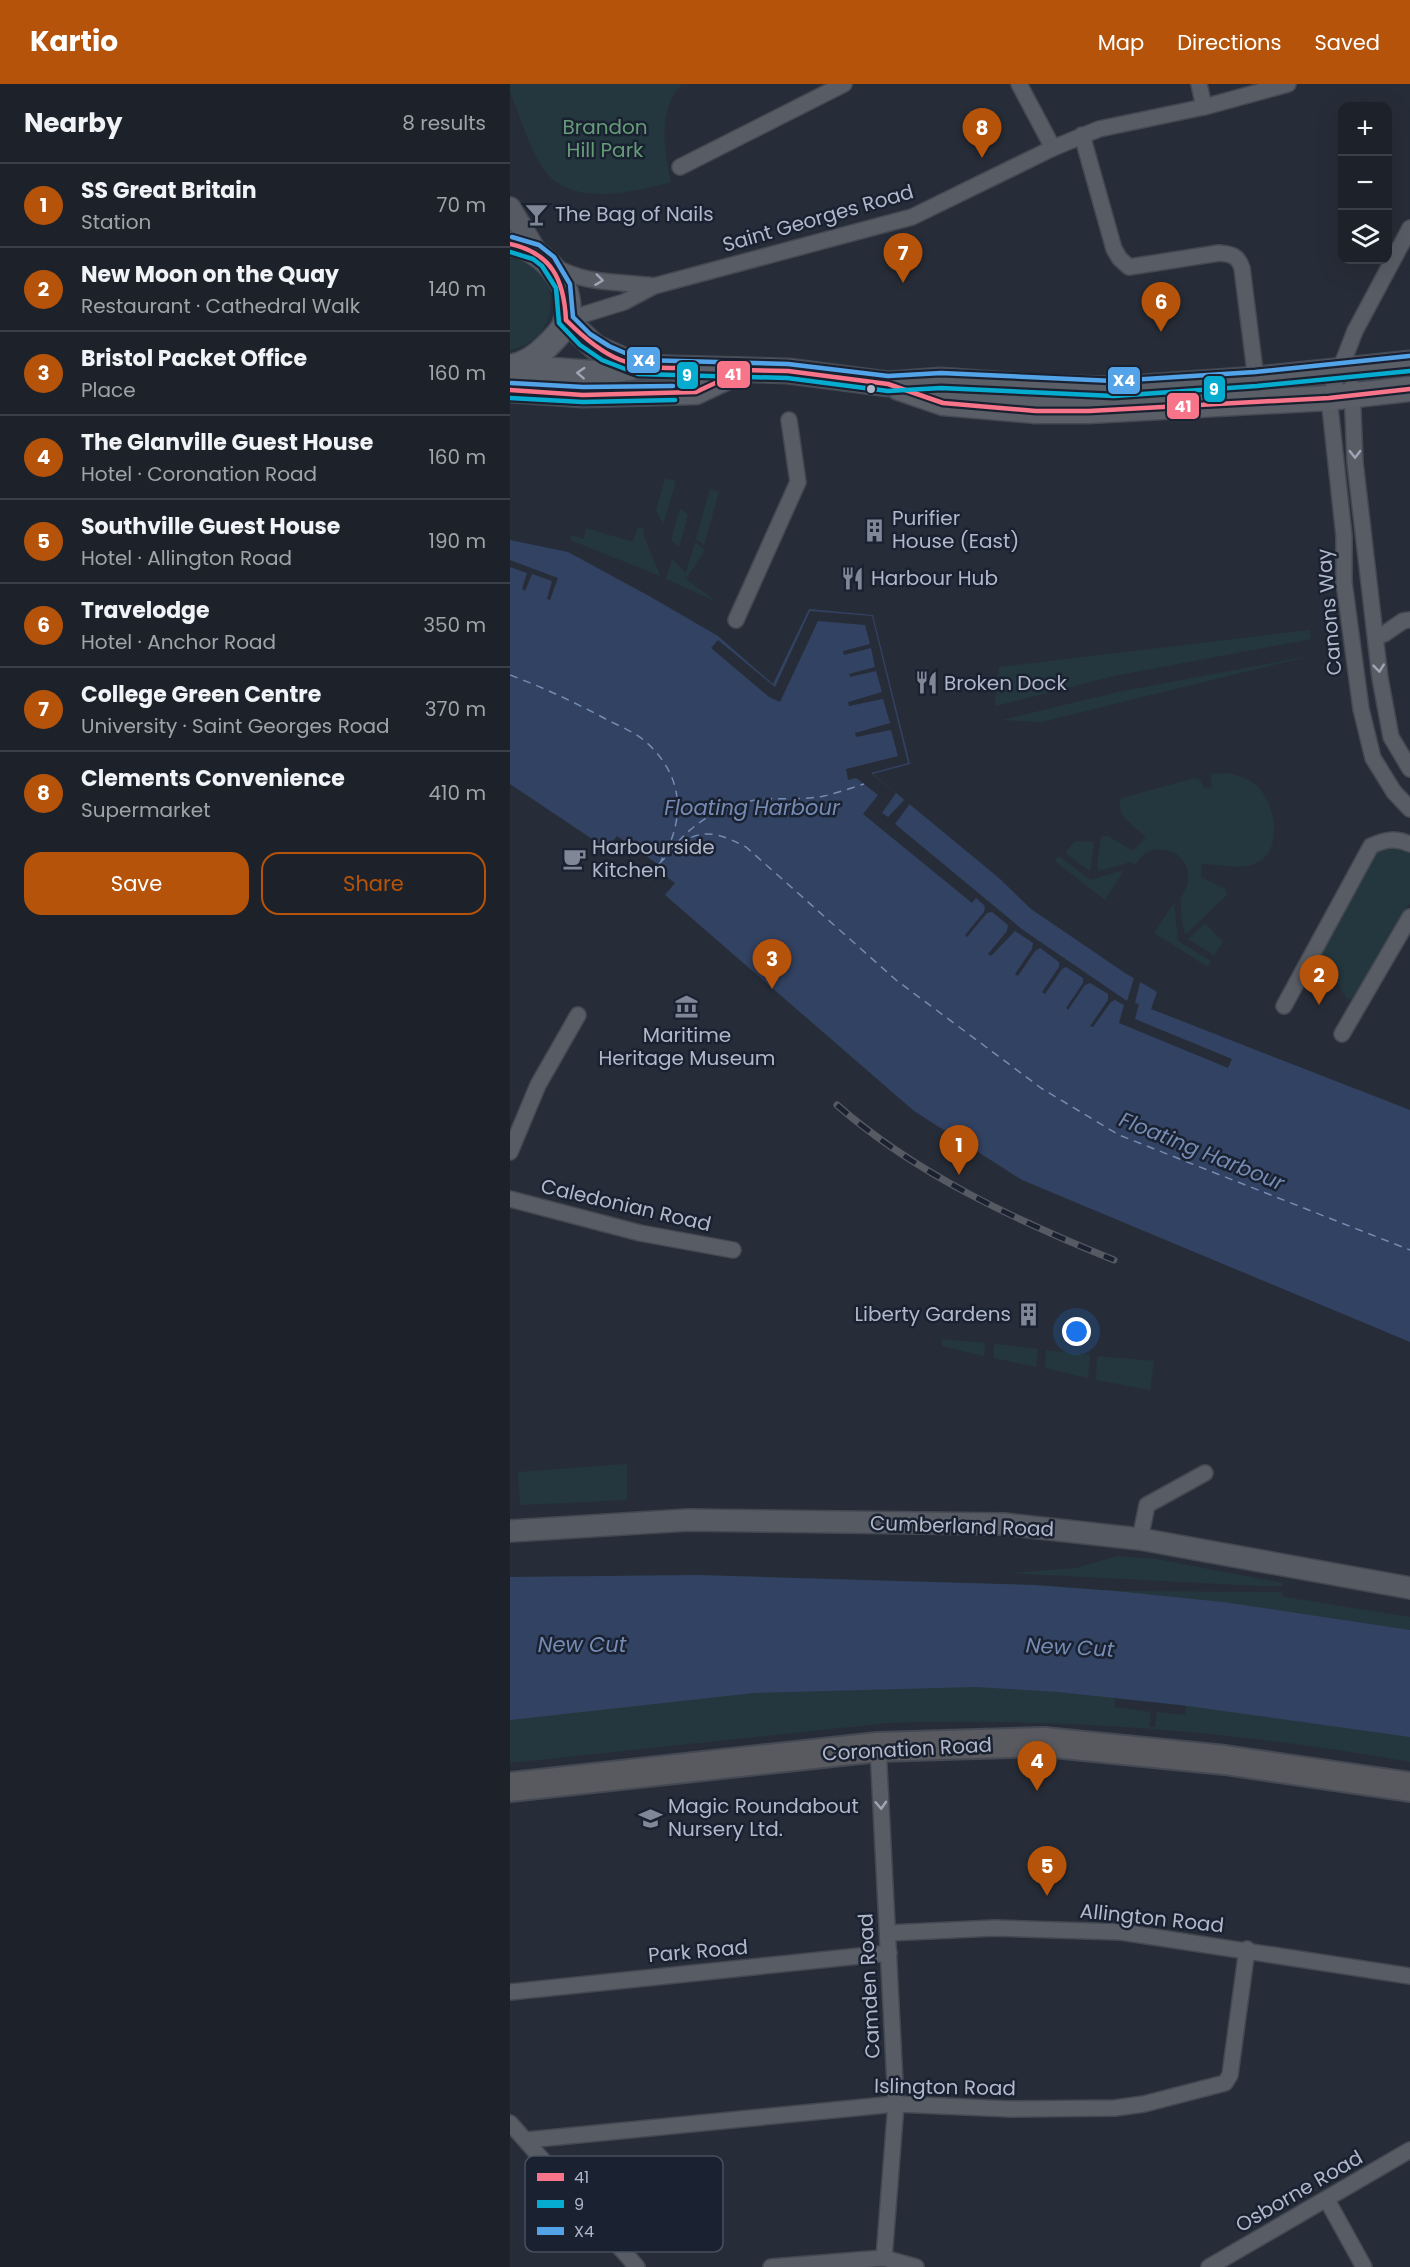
<!DOCTYPE html>
<meta charset="utf-8">
<style>
body{margin:0;font-family:Poppins,sans-serif;background:#252a32;color:#f1f3f6}
.controls{position:absolute;right:18px;top:18px;display:grid;overflow:hidden;border-radius:12px;box-shadow:0 6px 24px #0002}
.controls button{width:54px;height:54px;display:grid;place-items:center;padding:0;border:0;border-bottom:2px solid #3b3f47;background:#1d222a;color:#f1f3f6;font:30px sans-serif}
.you{position:absolute;left:567px;top:1248px;width:21px;height:21px;margin:-15px;border:4px solid #fff;border-radius:50%;background:#1a73e8;box-shadow:0 0 0 9px #1a73e833}
.badge{display:grid;place-items:center;width:39px;height:39px;border-radius:50%;background:#b45309;color:#fff;font-size:20px;font-weight:700}
.pin{position:absolute;translate:-50% -50px;filter:drop-shadow(0 2px 3px #0008)}
.pin::after{content:'';position:absolute;top:32px;width:21px;height:18px;background:inherit;clip-path:polygon(0 0,100% 0,50% 100%)}
.list{margin:0;padding:0;list-style:none}
h2{display:flex;justify-content:space-between;align-items:center;height:78px;margin:0;padding:0 24px;font-size:26px}
h2 small{font-size:20px;font-weight:400;color:#a0a4a8}
.list li{display:grid;grid-template-columns:39px 1fr auto;gap:18px;align-items:center;box-sizing:border-box;height:84px;padding:0 24px;border-top:2px solid #3b3f47}
.list b{display:block;font-size:22px;white-space:nowrap}
.list p{margin:0;font-size:20px;white-space:nowrap;color:#a0a4a8}
.list em{font-size:20px;font-style:normal;color:#a0a4a8}
.actions{display:flex;gap:12px;padding:18px 24px}
.actions a{flex:1;padding:14px 0;border:2px solid #b45309;border-radius:18px;text-align:center;font-size:21px;color:#b45309}
.actions .main{background:#b45309;color:#fff}
.icon{flex:none;width:33px;height:33px;fill:none;stroke:currentColor;stroke-width:2;stroke-linecap:round;stroke-linejoin:round}
.map{position:relative;flex:none;width:900px;height:2183px;overflow:hidden}
header{display:flex;align-items:center;gap:36px;box-sizing:border-box;height:84px;padding:0 30px;background:#b45309;color:#fff}
header strong{font-size:28px}
nav{display:flex;gap:33px;margin-inline-start:auto;font-size:21px}
main{display:flex}
aside{flex:1;background:#1d222a}
.map>svg:first-child{display:block}
.green{fill:#24373e;fill-rule:evenodd}
.water{fill:#324262}
.pier{fill:#272d38}
.lines{fill:none;stroke-linecap:round;stroke-linejoin:round}
.ferry{stroke:#758bb3;stroke-width:1.5;stroke-dasharray:8 6;stroke-linecap:butt}
.street-casing{stroke:#444851;stroke-width:18}
.secondary-casing{stroke:#444851;stroke-width:24}
.primary-casing{stroke:#444a54;stroke-width:27}
.highway-casing{stroke:#444953;stroke-width:32}
.street{stroke:#585c65;stroke-width:15}
.secondary{stroke:#565a63;stroke-width:21}
.primary{stroke:#5a5e67;stroke-width:24}
.highway{stroke:#585a5f;stroke-width:28}
.rail-casing{stroke:#565a63;stroke-width:7}
.rail{stroke:#1a2232;stroke-width:4.5;stroke-dasharray:14;stroke-linecap:butt}
.bus-1-casing{stroke:#1a2232;stroke-width:9}
.bus-2-casing{stroke:#1a2232;stroke-width:9}
.bus-3-casing{stroke:#1a2232;stroke-width:9}
.bus-1{stroke:#f77489;stroke-width:4.5}
.bus-2{stroke:#06acd0;stroke-width:4.5}
.bus-3{stroke:#53a3e8;stroke-width:4.5}
.oneway{stroke:#9ea6b5}
.oneway2{stroke:#9fa6b5}
.bus-dot{fill:#b0b8c9;stroke:#1a2232;stroke-width:2}
.labels{text-anchor:middle;dominant-baseline:central;stroke-width:5;stroke-linejoin:round;paint-order:stroke}
.park-label{font-size:20px;fill:#659c77;stroke:#1a2232}
.poi-label{font-size:20px;fill:#b0b8c9;stroke:#1a2232;text-anchor:start}
.street-label{font-size:20px;fill:#b0b8c9;stroke:#1a2232}
.water-label{font-size:21px;font-style:italic;fill:#758bb3;stroke:#1a2232}
.key{fill:#1a2232;stroke:#474f5f;stroke-width:1.5}
.key-label{font-size:16px;fill:#b0b8c9}
.line-badge{stroke:#1a2232;stroke-width:2}
.badge-label{font-size:16px;text-anchor:middle;font-weight:bold;fill:#fff}
</style>
<header>
<strong>Kartio</strong>
<nav><a>Map</a><a>Directions</a><a>Saved</a></nav>
</header>
<main>
<aside>
<h2>Nearby<small>8 results</small></h2>
<ul class="list">
<li><span class="badge">1</span><div><b>SS Great Britain</b><p>Station</p></div><em>70 m</em></li>
<li><span class="badge">2</span><div><b>New Moon on the Quay</b><p>Restaurant · Cathedral Walk</p></div><em>140 m</em></li>
<li><span class="badge">3</span><div><b>Bristol Packet Office</b><p>Place</p></div><em>160 m</em></li>
<li><span class="badge">4</span><div><b>The Glanville Guest House</b><p>Hotel · Coronation Road</p></div><em>160 m</em></li>
<li><span class="badge">5</span><div><b>Southville Guest House</b><p>Hotel · Allington Road</p></div><em>190 m</em></li>
<li><span class="badge">6</span><div><b>Travelodge</b><p>Hotel · Anchor Road</p></div><em>350 m</em></li>
<li><span class="badge">7</span><div><b>College Green Centre</b><p>University · Saint Georges Road</p></div><em>370 m</em></li>
<li><span class="badge">8</span><div><b>Clements Convenience</b><p>Supermarket</p></div><em>410 m</em></li>
</ul>
<div class="actions"><a class="main">Save</a><a>Share</a></div>
</aside>
<div class="map">
<svg width="900" height="2183" viewBox="0 0 900 2183">
<rect width="100%" height="100%" fill="#272d38"/>
<!-- green -->
<g class="green">
<path d="M 0,0 L 172,0 C 147,25 154,66 161,98 C 125,108 63,123 36,88 C 19,66 11,33 0,8 Z"/>
<path d="M 0,175 C 55,180 54,256 0,266 Z"/>
<path d="M 155,394 L 166,397 L 153,441 L 146,426 Z"/>
<path d="M 200,405 L 209,408 L 194,461 L 186,455 Z"/>
<path d="M 170,424 L 178,431 L 169,463 L 161,456 Z"/>
<path d="M 128,443 L 134,444 L 133,450 L 150,492 L 60,456 L 62,451 L 74,455 L 76,444 L 123,458 Z"/>
<path d="M 185,458 L 195,466 L 176,495 L 207,518 L 156,495 L 162,475 L 176,489 Z"/>
<path d="M 800,546 L 801,555 L 604,592 L 485,622 L 489,583 Z"/>
<path d="M 804,571 L 531,638 L 492,636 L 608,608 Z"/>
<path d="M 718,689 C 729,692 740,695 748,703 C 766,721 774,769 744,780 C 728,786 708,780 692,780 L 691,793 L 715,805 L 717,811 L 676,850 C 672,844 670,823 671,814 C 673,808 678,804 678,797 C 681,776 662,762 642,766 C 634,768 630,774 625,781 L 621,778 L 589,787 L 587,782 L 591,753 L 598,752 L 623,767 L 636,753 C 626,743 602,729 612,714 L 685,694 L 690,696 L 695,705 L 702,703 L 701,690 Z"/>
<path d="M 565,757 L 584,758 L 580,787 L 555,769 Z"/>
<path d="M 876,762 L 900,767 L 900,819 L 848,909 L 843,914 L 837,915 L 826,896 L 816,893 L 801,894 L 799,886 L 866,767 Z"/>
<path d="M 549,772 L 580,796 L 614,786 L 595,816 L 545,777 Z"/>
<path d="M 664,819 L 668,857 L 701,877 L 698,883 L 644,849 Z"/>
<path d="M 695,839 L 713,858 L 704,871 L 678,855 Z"/>
<path d="M 432,1255 L 475,1259 L 474,1272 L 432,1262 Z"/>
<path d="M 484,1260 L 528,1265 L 526,1283 L 484,1274 Z"/>
<path d="M 536,1266 L 580,1271 L 578,1294 L 535,1284 Z"/>
<path d="M 587,1272 L 644,1277 L 640,1306 L 586,1296 Z"/>
<path d="M 117,1380 L 117,1416 L 10,1421 L 8,1388 Z"/>
<path d="M 608,1472 L 646,1475 L 773,1499 L 772,1502 L 752,1502 L 498,1489 L 566,1484 Z"/>
<path d="M 188,1491 L 524,1501 L 605,1507 L 771,1508 L 774,1513 L 900,1533 L 900,1568 L 0,1493 Z"/>
<path d="M 387,1595 L 900,1635 L 900,1678 C 728,1647 552,1633 378,1639 L 0,1679 L 0,1601 ZM 605,1614 L 676,1622 L 675,1631 L 647,1628 L 645,1643 L 639,1643 L 641,1628 L 605,1623 Z"/>
</g>
<!-- water -->
<g class="water">
<path d="M 0,456 L 58,468 L 139,512 L 208,552 L 263,600 L 299,525 L 363,531 L 400,680 L 363,690 L 489,794 L 521,825 L 615,889 L 647,908 L 641,925 L 900,1026 L 900,1258 L 512,1096 L 404,1027 L 155,811 L 97,765 L 0,700 Z"/>
<path d="M 188,1491 L 524,1501 L 605,1507 L 713,1518 L 900,1546 L 900,1653 L 670,1621 L 548,1608 L 466,1603 L 244,1609 L 0,1636 L 0,1493 Z"/>
</g>
<!-- pier -->
<g class="pier">
<path d="M 0,476 L 48,494 L 40,516 L 37,515 L 42,497 L 22,490 L 15,507 L 12,505 L 17,489 L 0,483 Z"/>
<path d="M 300,527 L 362,532 L 398,679 L 361,689 L 386,709 L 372,729 L 378,733 L 397,713 L 402,717 L 385,740 L 513,846 L 617,917 L 625,891 L 631,895 L 625,919 L 629,920 L 625,935 L 722,975 L 718,984 L 609,939 L 614,921 L 605,916 L 601,918 L 583,943 L 580,942 L 598,916 L 598,910 L 580,899 L 575,901 L 558,926 L 556,924 L 573,899 L 573,894 L 556,883 L 552,885 L 535,910 L 532,908 L 549,883 L 549,878 L 530,864 L 525,867 L 508,892 L 505,890 L 522,865 L 523,859 L 505,847 L 481,872 L 478,870 L 497,847 L 498,841 L 482,828 L 477,829 L 457,853 L 455,851 L 474,828 L 475,822 L 466,814 L 462,819 L 353,730 L 368,711 L 346,694 L 338,696 L 336,685 L 388,672 L 381,646 L 346,653 L 345,649 L 380,639 L 373,615 L 339,622 L 338,618 L 372,608 L 366,587 L 340,593 L 339,590 L 365,583 L 361,564 L 334,571 L 333,567 L 360,560 L 355,541 L 308,537 L 270,618 L 259,613 L 201,564 L 208,556 L 265,603 Z"/>
<path d="M 107,752 L 152,783 L 149,787 L 165,799 L 155,811 L 97,765 Z"/>
</g>
<g class="lines">
<!-- ferry -->
<g class="ferry">
<path d="M 0,591 C 32,603 62,617 92,633 C 106,641 124,647 136,658 C 174,692 176,735 151,777"/>
<path d="M 159,768 C 185,736 216,717 258,715 C 277,714 295,716 314,712 C 327,709 341,704 354,700"/>
<path d="M 149,780 C 180,747 195,741 236,763 L 386,896 L 531,1004 L 609,1051 L 900,1166"/>
</g>
<defs>
<g id="street">
<path d="M 509,0 L 543,64"/>
<path d="M 689,0 L 694,23"/>
<path d="M 572,51 L 604,165 L 610,175 L 619,183 L 709,169 C 722,170 728,172 732,184 L 746,295"/>
<path d="M 170,83 L 334,0"/>
<path d="M 900,144 L 845,247 L 819,314 L 834,452 L 834,498 L 851,625 L 863,674 L 884,708 L 900,725"/>
<path d="M 43,181 C 72,201 110,197 144,202"/>
<path d="M 56,236 L 114,218 L 144,202 L 402,133 L 543,64 L 589,45 L 694,23 L 778,0"/>
<path d="M 842,303 L 845,378 L 870,594 L 881,653 L 900,685"/>
<path d="M 226,536 L 288,398 L 279,336"/>
<path d="M 874,550 L 893,537 L 900,536"/>
<path d="M 774,922 L 861,762 C 876,755 885,754 900,760"/>
<path d="M 832,950 L 900,833"/>
<path d="M 0,1068 L 28,1001 L 68,931"/>
<path d="M 0,1115 L 130,1149 L 223,1166"/>
<path d="M 630,1455 L 637,1421 L 695,1389"/>
<path d="M 368,1663 L 386,2020 L 374,2174"/>
<path d="M 378,1849 L 485,1844 L 611,1848 L 900,1892"/>
<path d="M 0,1908 L 379,1869"/>
<path d="M 0,2039 L 127,2183"/>
<path d="M 17,2056 L 386,2020 L 501,2025 L 605,2024 L 634,2020 L 715,1999 L 720,1991 L 737,1865"/>
<path d="M 817,2116 L 854,2183"/>
<path d="M 261,2183 L 374,2174 L 406,2183"/>
<path d="M 699,2183 L 900,2066"/>
</g>
<g id="secondary">
<path d="M 0,124 L 26,168"/>
<path d="M 0,1447 L 178,1436 L 494,1440 L 630,1455 L 900,1504"/>
</g>
<g id="primary">
<path d="M 0,160 C 34,163 71,207 54,242 C 50,250 42,257 36,263 C 26,273 14,281 0,283"/>
<path d="M 56,236 L 85,263 L 129,283 L 278,287 L 378,300 L 431,296 L 527,303 L 604,305 L 746,295 L 900,279"/>
<path d="M 3,283 L 83,289 L 127,283"/>
<path d="M 389,304 L 433,319 L 526,327 L 579,327 L 819,314 L 900,305"/>
<path d="M 0,306 L 73,311 L 186,308 L 228,288"/>
</g>
<path id="highway" d="M 0,1703 L 368,1663 L 534,1658 L 715,1676 L 900,1703"/>
</defs>
<!-- street casing -->
<use href="#street" class="street-casing"/>
<!-- secondary casing -->
<use href="#secondary" class="secondary-casing"/>
<!-- primary casing -->
<use href="#primary" class="primary-casing"/>
<!-- highway casing -->
<use href="#highway" class="highway-casing"/>
<!-- street -->
<use href="#street" class="street"/>
<!-- secondary -->
<use href="#secondary" class="secondary"/>
<!-- primary -->
<use href="#primary" class="primary"/>
<!-- highway -->
<use href="#highway" class="highway"/>
<defs>
<path id="rail" d="M 327,1021 C 407,1091 506,1136 604,1176"/>
</defs>
<!-- rail casing -->
<use href="#rail" class="rail-casing"/>
<!-- rail -->
<use href="#rail" class="rail"/>
<defs>
<g id="bus-1">
<path d="M 0,160 C 42,169 54,196 56,236"/>
<path d="M 56,236 C 97,277 119,285 176,284"/>
<path d="M 0,306 L 73,311 L 186,308 L 233,286 L 278,287 L 378,300 L 433,319 L 526,327 L 579,327 L 819,314 L 900,305"/>
</g>
<g id="bus-2">
<path d="M 0,168 L 23,175 L 32,182 L 46,204 L 49,239 L 70,261 L 92,276 L 128,290 L 277,294 L 378,307 L 431,304 L 604,312 L 747,302 L 900,287"/>
<path d="M 0,314 L 73,318 L 165,316"/>
</g>
<g id="bus-3">
<path d="M 2,153 L 29,161 L 44,173 L 60,200 L 63,233 L 80,250 L 99,262 L 131,276 L 278,280 L 378,292 L 431,289 L 604,297 L 745,288 L 899,272"/>
<path d="M 1,299 L 73,303 L 163,302"/>
</g>
</defs>
<!-- bus-1 casing -->
<use href="#bus-1" class="bus-1-casing"/>
<!-- bus-2 casing -->
<use href="#bus-2" class="bus-2-casing"/>
<!-- bus-3 casing -->
<use href="#bus-3" class="bus-3-casing"/>
<!-- bus-1 -->
<use href="#bus-1" class="bus-1"/>
<!-- bus-2 -->
<use href="#bus-2" class="bus-2"/>
<!-- bus-3 -->
<use href="#bus-3" class="bus-3"/>
</g>
<!-- one-way arrows -->
<defs><path id="oneway-chevron" d="M-2-3.5L2.5 0L-2 3.5" fill="none" stroke-width="1.6" stroke-linecap="round" stroke-linejoin="round" transform="scale(1.5)"/></defs>
<g class="oneway">
<use href="#oneway-chevron" transform="translate(89 196) rotate(7)"/>
<use href="#oneway-chevron" transform="translate(845 370) rotate(89)"/>
<use href="#oneway-chevron" transform="translate(869 584) rotate(84)"/>
<use href="#oneway-chevron" transform="translate(371 1721) rotate(87)"/>
</g>
<use class="oneway2" href="#oneway-chevron" transform="translate(71 289) rotate(-177)"/>
<!-- icons -->
<defs>
<symbol id="bar-bare" viewBox="-9 -9 18 18"><path d="M-6-5H6L.8 .8V4.5H3.5V6h-7V4.5H-.8V.8Z" fill="#808796" stroke="#1a2232" stroke-width="2.5" paint-order="stroke"/></symbol>
<symbol id="building-bare" viewBox="-9 -9 18 18"><path d="M-4-6H4V6H1V3H-1V6H-4ZM-2.5-4.3h1.7v1.8h-1.7ZM.8-4.3h1.7v1.8H.8ZM-2.5-1h1.7V.8h-1.7ZM.8-1h1.7V.8H.8Z" fill="#808796" stroke="#1a2232" stroke-width="2.5" paint-order="stroke"/></symbol>
<symbol id="restaurant-bare" viewBox="-9 -9 18 18"><path d="M-5-6h1v4h1v-4h1v4h1v-4h1v5L-1.5 .5V6h-2V.5L-5-1ZM5-6V6H3V1.5H1.5Q1.5-4 5-6Z" fill="#808796" stroke="#1a2232" stroke-width="2.5" paint-order="stroke"/></symbol>
<symbol id="cafe-bare" viewBox="-9 -9 18 18"><path d="M-5.5-4.5H6V0H3Q3 3.5 0 3.5H-2.5Q-5.5 3.5-5.5 0ZM3-3.2v2h1.7v-2ZM-6 4.5H4V6H-6Z" fill="#808796" stroke="#1a2232" stroke-width="2.5" paint-order="stroke"/></symbol>
<symbol id="museum-bare" viewBox="-9 -9 18 18"><path d="M0-6L6-3V-2H-6V-3ZM-5-1h2V3h-2ZM-1-1h2V3h-2ZM3-1h2V3H3ZM-6 4H6V6H-6Z" fill="#808796" stroke="#1a2232" stroke-width="2.5" paint-order="stroke"/></symbol>
<symbol id="school-bare" viewBox="-9 -9 18 18"><path d="M0-5L7-2L0 1L-7-2ZM-4 1L0 2.5L4 1V4Q0 6-4 4Z" fill="#808796" stroke="#1a2232" stroke-width="2.5" paint-order="stroke"/></symbol>
</defs>
<g fill-rule="evenodd">
<use href="#bar-bare" x="10" y="114" width="33" height="33"/>
<use href="#building-bare" x="348" y="430" width="33" height="33"/>
<use href="#restaurant-bare" x="326" y="478" width="33" height="33"/>
<use href="#restaurant-bare" x="400" y="582" width="33" height="33"/>
<use href="#cafe-bare" x="48" y="758" width="33" height="33"/>
<use href="#museum-bare" x="160" y="906" width="33" height="33"/>
<use href="#building-bare" x="502" y="1214" width="33" height="33"/>
<use href="#school-bare" x="124" y="1718" width="33" height="33"/>
</g>
<!-- markers -->
<circle class="bus-dot" cx="361" cy="305" r="5"/>
<g class="labels">
<!-- park labels -->
<g class="park-label">
<text x="95" y="43">Brandon<tspan x="95" dy="23">Hill Park</tspan></text>
</g>
<!-- poi labels -->
<g class="poi-label">
<text x="45" y="130">The Bag of Nails</text>
<text x="382" y="434">Purifier<tspan x="382" dy="23">House (East)</tspan></text>
<text x="361" y="494">Harbour Hub</text>
<text x="434" y="599">Broken Dock</text>
<text x="82" y="763">Harbourside<tspan x="82" dy="23">Kitchen</tspan></text>
<text x="177" y="951" text-anchor="middle">Maritime<tspan x="177" dy="23">Heritage Museum</tspan></text>
<text x="501" y="1230" text-anchor="end">Liberty Gardens</text>
<text x="158" y="1722">Magic Roundabout<tspan x="158" dy="23">Nursery Ltd.</tspan></text>
</g>
<!-- street labels -->
<g class="street-label">
<text transform="translate(308 134) rotate(-16)">Saint Georges Road</text>
<text transform="translate(819 528) rotate(-95)">Canons Way</text>
<text transform="translate(116 1121) rotate(13)">Caledonian Road</text>
<text transform="translate(452 1442) rotate(2)">Cumberland Road</text>
<text transform="translate(397 1665) rotate(-3)">Coronation Road</text>
<text transform="translate(642 1834) rotate(6)">Allington Road</text>
<text transform="translate(188 1867) rotate(-5)">Park Road</text>
<text transform="translate(359 1902) rotate(-93)">Camden Road</text>
<text transform="translate(435 2003) rotate(1)">Islington Road</text>
<text transform="translate(789 2107) rotate(-30)">Osborne Road</text>
</g>
<!-- water labels -->
<g class="water-label">
<text x="242" y="723">Floating Harbour</text>
<text transform="translate(692 1067) rotate(22)">Floating Harbour</text>
<text x="72" y="1560">New Cut</text>
<text transform="translate(560 1563) rotate(3)">New Cut</text>
</g>
</g>
<!-- legend -->
<rect x="15" y="2072" width="198" height="96" rx="9" class="key"/>
<rect x="27" y="2089" width="27" height="8" fill="#f77489"/>
<rect x="27" y="2116" width="27" height="8" fill="#06acd0"/>
<rect x="27" y="2143" width="27" height="8" fill="#53a3e8"/>
<g class="key-label">
<text x="64" y="2099">41</text>
<text x="64" y="2126">9</text>
<text x="64" y="2153">X4</text>
</g>
<g class="line-badge">
<rect x="116" y="262" width="35" height="28" rx="6" fill="#53a3e8"/>
<rect x="206" y="276" width="35" height="29" rx="6" fill="#f77489"/>
<rect x="166" y="277" width="23" height="29" rx="6" fill="#06acd0"/>
<rect x="597" y="282" width="34" height="29" rx="6" fill="#53a3e8"/>
<rect x="693" y="291" width="23" height="28" rx="6" fill="#06acd0"/>
<rect x="656" y="308" width="34" height="28" rx="6" fill="#f77489"/>
</g>
<g class="badge-label">
<text x="134" y="282">X4</text>
<text x="223" y="296">41</text>
<text x="177" y="297">9</text>
<text x="614" y="302">X4</text>
<text x="704" y="311">9</text>
<text x="673" y="328">41</text>
</g>
</svg>
<div class="controls">
<button>+</button>
<button>−</button>
<button><svg class="icon" aria-label="layers" viewBox="0 0 24 24"><path d="M12 4l9 5-9 5-9-5zM3 14l9 5 9-5"/></svg></button>
</div>
<div class="you"></div>
<div class="pin badge" style="left:449px;top:1091px">1</div>
<div class="pin badge" style="left:809px;top:921px">2</div>
<div class="pin badge" style="left:262px;top:905px">3</div>
<div class="pin badge" style="left:527px;top:1707px">4</div>
<div class="pin badge" style="left:537px;top:1812px">5</div>
<div class="pin badge" style="left:651px;top:248px">6</div>
<div class="pin badge" style="left:393px;top:199px">7</div>
<div class="pin badge" style="left:472px;top:74px">8</div>
</div>
</main>
